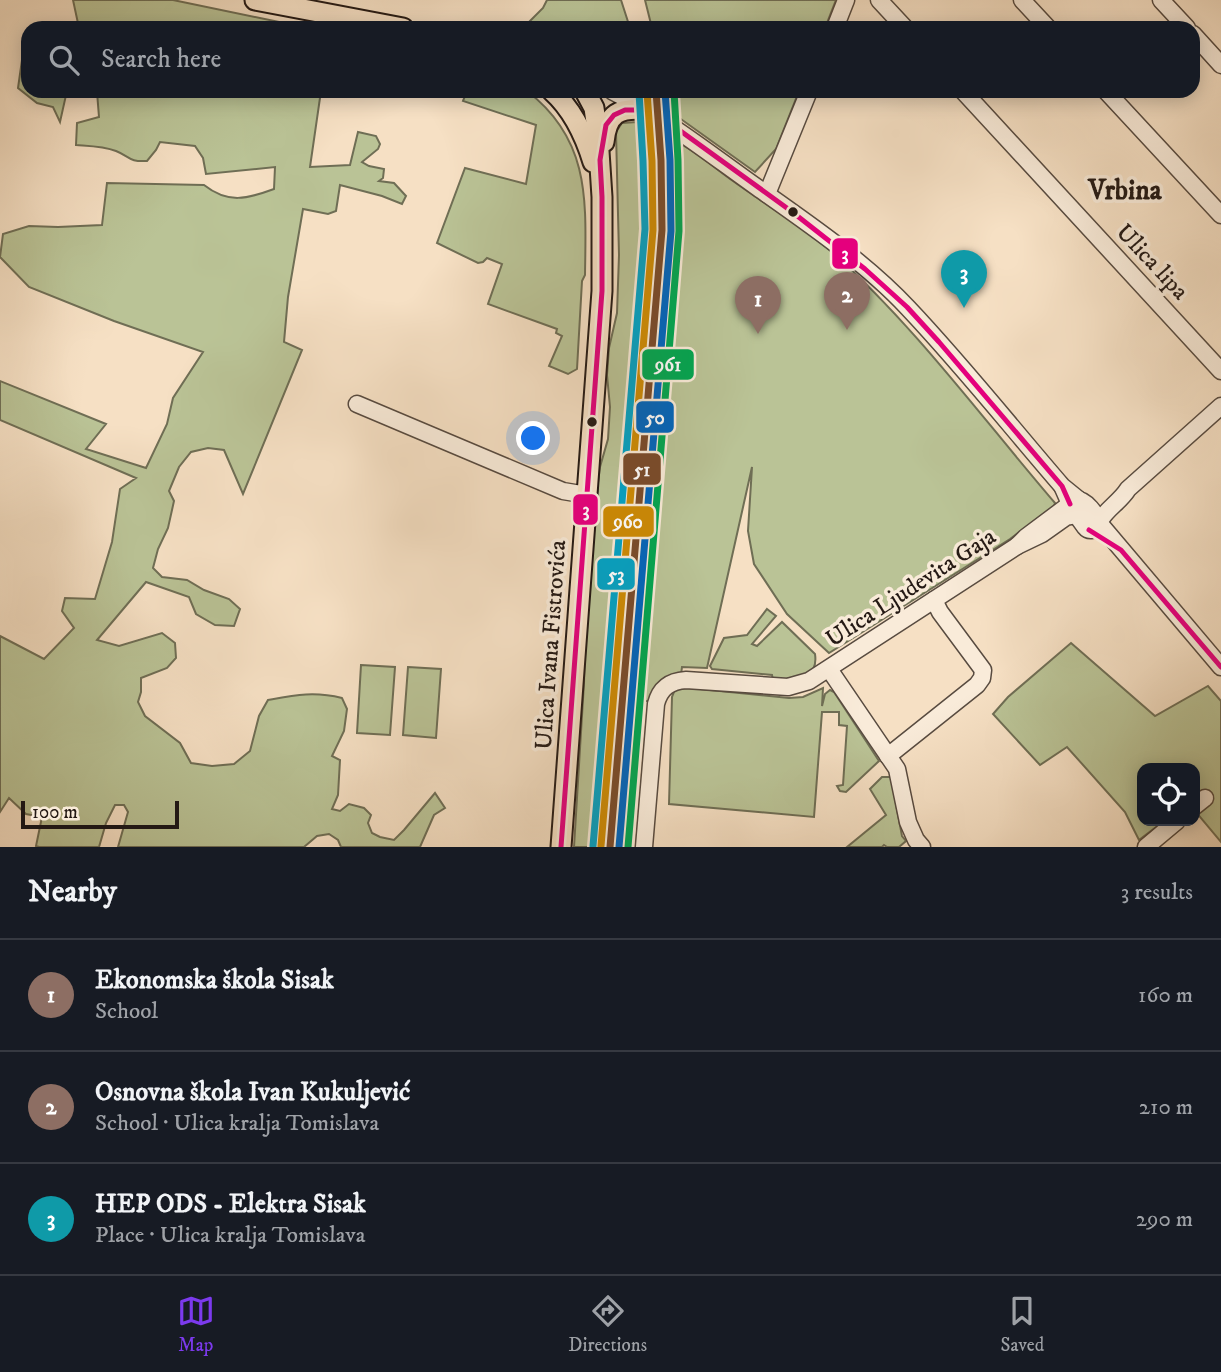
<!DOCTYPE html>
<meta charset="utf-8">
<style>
body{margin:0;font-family:"IM FELL DW Pica",serif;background:#20242c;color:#f1f3f6}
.controls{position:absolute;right:21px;bottom:21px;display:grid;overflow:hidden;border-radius:14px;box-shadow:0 4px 18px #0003}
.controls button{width:63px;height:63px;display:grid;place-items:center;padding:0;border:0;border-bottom:2px solid #363941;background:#171b24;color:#f1f3f6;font:35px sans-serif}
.scale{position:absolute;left:21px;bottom:18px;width:158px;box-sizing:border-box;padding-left:7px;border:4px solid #241914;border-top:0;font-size:19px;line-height:24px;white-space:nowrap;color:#241914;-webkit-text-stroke:5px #f9ebd9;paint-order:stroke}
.you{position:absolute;left:534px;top:439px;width:24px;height:24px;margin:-18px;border:5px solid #fff;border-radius:50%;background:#1a73e8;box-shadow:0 0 0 10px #1a73e833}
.badge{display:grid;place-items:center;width:46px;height:46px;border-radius:50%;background:#7c3aed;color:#fff;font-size:23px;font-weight:700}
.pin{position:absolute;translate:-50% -58px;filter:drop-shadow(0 2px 4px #0008)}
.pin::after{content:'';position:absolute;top:37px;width:24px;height:21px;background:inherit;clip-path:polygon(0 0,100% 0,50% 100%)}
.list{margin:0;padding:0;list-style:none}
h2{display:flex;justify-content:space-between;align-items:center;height:91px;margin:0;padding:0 28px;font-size:30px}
h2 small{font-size:23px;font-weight:400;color:#9ea1a6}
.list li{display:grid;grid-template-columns:46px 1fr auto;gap:21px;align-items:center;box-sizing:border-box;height:112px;padding:0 28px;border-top:2px solid #363941}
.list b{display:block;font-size:26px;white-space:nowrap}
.list p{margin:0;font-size:23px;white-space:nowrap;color:#9ea1a6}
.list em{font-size:23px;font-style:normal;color:#9ea1a6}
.icon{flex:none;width:38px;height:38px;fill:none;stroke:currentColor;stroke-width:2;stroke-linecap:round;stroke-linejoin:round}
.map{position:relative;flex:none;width:1221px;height:847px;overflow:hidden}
.search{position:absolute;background:#171b24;box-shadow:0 4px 18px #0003;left:21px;right:21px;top:21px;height:77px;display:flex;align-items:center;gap:18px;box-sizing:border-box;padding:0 24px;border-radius:21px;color:#9ea1a6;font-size:26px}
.sheet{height:427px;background:#171b24}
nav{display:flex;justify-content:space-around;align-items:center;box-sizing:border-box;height:98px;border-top:2px solid #363941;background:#171b24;font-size:19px;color:#9ea1a6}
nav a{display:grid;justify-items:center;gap:4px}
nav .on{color:#7c3aed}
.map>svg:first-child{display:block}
.green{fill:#bac396;stroke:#6f6e55;stroke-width:2}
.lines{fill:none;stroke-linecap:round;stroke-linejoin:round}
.minor-casing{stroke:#584b40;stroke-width:19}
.major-casing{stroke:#241914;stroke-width:23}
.minor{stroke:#f9ebd9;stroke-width:16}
.major{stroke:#f6e0c4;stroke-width:19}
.bus-1-casing{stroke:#f9ebd9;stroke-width:10}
.bus-1{stroke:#e5007d;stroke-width:5}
.rail-1-casing{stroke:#f9ebd9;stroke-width:12}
.rail-2-casing{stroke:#f9ebd9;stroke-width:12}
.rail-3-casing{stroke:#f9ebd9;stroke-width:12}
.rail-4-casing{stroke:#f9ebd9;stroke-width:12}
.rail-5-casing{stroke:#f9ebd9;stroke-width:12}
.rail-1{stroke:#7a4b2a;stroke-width:7}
.rail-2{stroke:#0065bd;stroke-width:7}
.rail-3{stroke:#cd8a04;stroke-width:7}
.rail-4{stroke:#00a651;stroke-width:7}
.rail-5{stroke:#02a2c5;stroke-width:7}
.bus-dot{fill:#241914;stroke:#f9ebd9;stroke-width:2.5}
.labels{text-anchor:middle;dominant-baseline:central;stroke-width:7;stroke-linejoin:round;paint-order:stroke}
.street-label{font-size:24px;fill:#241914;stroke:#f9ebd9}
.quarter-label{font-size:28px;font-weight:bold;fill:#241914;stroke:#f9ebd9}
.line-badge{stroke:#f9ebd9;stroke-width:2.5}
.badge-label{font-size:19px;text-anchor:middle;font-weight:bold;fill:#fff}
</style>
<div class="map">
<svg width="1221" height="847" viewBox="0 0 1221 847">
<rect width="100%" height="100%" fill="#f6e0c4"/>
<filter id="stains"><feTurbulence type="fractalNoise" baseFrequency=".00286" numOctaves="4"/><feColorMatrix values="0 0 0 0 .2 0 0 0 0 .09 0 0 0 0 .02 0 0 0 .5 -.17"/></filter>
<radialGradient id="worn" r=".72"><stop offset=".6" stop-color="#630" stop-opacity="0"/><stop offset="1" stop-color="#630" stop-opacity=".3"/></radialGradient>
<!-- green -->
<g class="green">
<path d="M 73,0 L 173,0 L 308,28 L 79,28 Z"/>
<path d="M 547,0 L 621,0 L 630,28 L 523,28 L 543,8 Z"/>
<path d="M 645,0 L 836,0 L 825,28 L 652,28 Z"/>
<path d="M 22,60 L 28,61 L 28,91 L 72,91 L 66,95 L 60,122 L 53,107 L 37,103 L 18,88 Z"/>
<path d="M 92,91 L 321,91 L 310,167 L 350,165 L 358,132 L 376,136 L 380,144 L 378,149 L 362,162 L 369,166 L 384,169 L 383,178 L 379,181 L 394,183 L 406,196 L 402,204 L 382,196 L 340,185 L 336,211 L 328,214 L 303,209 L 288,297 L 284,342 L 302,350 L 243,494 L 224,450 L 208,448 L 191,452 L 179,467 L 169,491 L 174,501 L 168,528 L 158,549 L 153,568 L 162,577 L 187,580 L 204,590 L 229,599 L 240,609 L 234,626 L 215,625 L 196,614 L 189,597 L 146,582 L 97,640 L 119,646 L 162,633 L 175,643 L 176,658 L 167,668 L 141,678 L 141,692 L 138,702 L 145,716 L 180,743 L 191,763 L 212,766 L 234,764 L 250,751 L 259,716 L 268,700 C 295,695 314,691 342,698 L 347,709 L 344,731 L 332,756 L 340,760 L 338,795 L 332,809 L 340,811 L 349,804 L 364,808 L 371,815 L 368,823 L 372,833 L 380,837 L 394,840 L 404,830 L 435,793 L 445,808 L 434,815 L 420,847 L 341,847 L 338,840 L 329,834 L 317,836 L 304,847 L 118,847 L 128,812 L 124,805 L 115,805 L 106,823 L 99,847 L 39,847 L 36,846 L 42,817 L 26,814 L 9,798 L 0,812 L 0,636 L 44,659 L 74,628 L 62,611 L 65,598 L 95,599 L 112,542 L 120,489 L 136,478 L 0,420 L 0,381 L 106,424 L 86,449 L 146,468 L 167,424 L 173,398 L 203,352 L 114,321 L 29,287 L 0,257 L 3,234 L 29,226 L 58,227 L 102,225 L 107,183 L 204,185 C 228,204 247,199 274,189 L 275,167 L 206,174 L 203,158 L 195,146 L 160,142 L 156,150 L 147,161 C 128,162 131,157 116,151 C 103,146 89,146 76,145 L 77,123 L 99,117 L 97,92 Z"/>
<path d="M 467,91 L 527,91 C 591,140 586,202 585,275 L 582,281 L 577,369 L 568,374 L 549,366 L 562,336 L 556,333 L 557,329 L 488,304 L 502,264 L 487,258 L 483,262 L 478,263 L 437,243 L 465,168 L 526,184 L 536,125 L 463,101 Z"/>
<path d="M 661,91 L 799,91 L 776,149 L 755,172 L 664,107 Z"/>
<path d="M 637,122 L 656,130 L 653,231 L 603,847 L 574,847 L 584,683 L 585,641 L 598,483 L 600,467 L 608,439 L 610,407 L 607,375 L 609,348 L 617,313 L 619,255 L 616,132 L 622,123 Z"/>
<path d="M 661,136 C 680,138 716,169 733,181 C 766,205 801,225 832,252 C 916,327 982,418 1055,503 L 1054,506 L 1010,539 L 829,653 L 787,614 L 754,564 L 748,531 L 752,467 L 707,668 L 682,667 L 681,675 L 651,701 L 644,701 L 629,847 L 614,847 L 657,325 L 659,314 L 662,312 L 659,307 C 664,250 671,192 661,136 Z"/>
<path d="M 767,609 L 776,616 L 752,644 L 757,646 L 782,622 L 815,654 C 819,682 793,679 773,681 L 772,675 L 712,669 L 710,666 L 724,638 L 747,635 Z"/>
<path d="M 1071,643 L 1155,716 L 1208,686 L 1221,701 L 1221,842 L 1195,811 L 1195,768 L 1142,768 L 1142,821 L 1164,821 L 1139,840 L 1125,812 L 1067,747 L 1040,765 L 993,714 L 1008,697 Z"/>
<path d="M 361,665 L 395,667 L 390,735 L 357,733 Z"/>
<path d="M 408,667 L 441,669 L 436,738 L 403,735 Z"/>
<path d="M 690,688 L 789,698 L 803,697 L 823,688 L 822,706 L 825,694 L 830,690 L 834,692 L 879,761 L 846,792 L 840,791 L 837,786 L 843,785 L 847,726 L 839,725 L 839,712 L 822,712 L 814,817 L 669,804 L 672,697 L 674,692 L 678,689 Z"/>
<path d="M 882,777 L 891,777 L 902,836 L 906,841 L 899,847 L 887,847 L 884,845 L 882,847 L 847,847 L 886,815 L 870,789 Z"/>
</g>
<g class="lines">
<defs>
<g id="minor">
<path d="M 879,0 L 905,28"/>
<path d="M 1022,0 L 1048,28"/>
<path d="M 1161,0 L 1187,28"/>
<path d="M 835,28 L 846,0"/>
<path d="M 1193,34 L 1221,65"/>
<path d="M 612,91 C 665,118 710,154 758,188 C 809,224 866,263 908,308 C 962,365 1011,427 1062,486 L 1078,499"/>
<path d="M 963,91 L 1221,371"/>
<path d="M 1106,91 L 1221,215"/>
<path d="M 767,194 L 809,91"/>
<path d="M 357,404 L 563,491 L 587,495"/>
<path d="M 1063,488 L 1070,504 L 1026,537 L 1017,546 L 1042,534 L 1066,517 L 1077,515"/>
<path d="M 1075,499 C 1087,500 1096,514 1100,524 L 1100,526 C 1095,530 1089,532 1085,527 L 1072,509 L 1071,502 Z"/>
<path d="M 1100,521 C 1106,509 1120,502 1128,489 L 1221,406"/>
<path d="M 1100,524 L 1221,667"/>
<path d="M 829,669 L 897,769 L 908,822 L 916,840 L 922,847"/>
<path d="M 888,756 L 977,685 L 982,678 L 983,670 L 940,612 L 934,600"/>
<path d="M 1195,806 L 1205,798"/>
<path d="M 644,847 L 656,704 C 660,688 670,681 686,680 L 788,687 L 809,681 L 1017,546"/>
<path d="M 1146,847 L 1177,821"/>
</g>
<g id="major">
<path d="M 255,0 L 403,28"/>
<path d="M 552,91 C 572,109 585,136 593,162"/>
<path d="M 604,142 C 607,113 619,107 647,110"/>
<path d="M 561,847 L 602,291 L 602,197 L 598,136 L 594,108 L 585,91"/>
</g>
</defs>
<!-- minor casing -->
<use href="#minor" class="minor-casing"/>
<!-- major casing -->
<use href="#major" class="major-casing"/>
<!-- minor -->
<use href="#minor" class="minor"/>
<!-- major -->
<use href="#major" class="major"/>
<defs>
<g id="bus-1">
<path d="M 1089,530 L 1121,550 L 1221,667"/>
<path d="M 561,847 L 602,291 L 602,197 L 600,160 L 606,125 L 614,115 L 625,110 L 647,110 L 675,127 L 791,211 L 865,269 L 907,307 L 939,342 L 1062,486 L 1070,504"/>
</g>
</defs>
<!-- bus-1 casing -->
<use href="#bus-1" class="bus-1-casing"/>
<!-- bus-1 -->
<use href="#bus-1" class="bus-1"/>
<defs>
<path id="rail-1" d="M 610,847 L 662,230 L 661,160 L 656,91"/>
<path id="rail-2" d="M 619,847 L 671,231 L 670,160 L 665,91"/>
<path id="rail-3" d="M 601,846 L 653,230 L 652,161 L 647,92"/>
<path id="rail-4" d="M 628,847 L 679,231 L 678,160 L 674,91"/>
<path id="rail-5" d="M 593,846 L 645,229 L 643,161 L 639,92"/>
</defs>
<!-- rail-1 casing -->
<use href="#rail-1" class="rail-1-casing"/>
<!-- rail-2 casing -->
<use href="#rail-2" class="rail-2-casing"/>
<!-- rail-3 casing -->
<use href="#rail-3" class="rail-3-casing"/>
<!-- rail-4 casing -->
<use href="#rail-4" class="rail-4-casing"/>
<!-- rail-5 casing -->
<use href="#rail-5" class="rail-5-casing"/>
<!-- rail-1 -->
<use href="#rail-1" class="rail-1"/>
<!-- rail-2 -->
<use href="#rail-2" class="rail-2"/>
<!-- rail-3 -->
<use href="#rail-3" class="rail-3"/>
<!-- rail-4 -->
<use href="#rail-4" class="rail-4"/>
<!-- rail-5 -->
<use href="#rail-5" class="rail-5"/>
</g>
<!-- markers -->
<g class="bus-dot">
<circle cx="793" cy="212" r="6"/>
<circle cx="592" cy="422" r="6"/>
</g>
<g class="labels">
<!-- street labels -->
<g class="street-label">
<text transform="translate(1152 262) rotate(47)">Ulica lipa</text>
<text transform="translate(911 588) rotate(-33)">Ulica Ljudevita Gaja</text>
<text transform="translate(551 645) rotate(-86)">Ulica Ivana Fistrovića</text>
</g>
<!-- quarter labels -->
<g class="quarter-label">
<text x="1125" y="190">Vrbina</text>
</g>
</g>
<g class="line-badge">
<rect x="831" y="237" width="28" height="33" rx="7" fill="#e5007d"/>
<rect x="641" y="348" width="54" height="33" rx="7" fill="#00a651"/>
<rect x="635" y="400" width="40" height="34" rx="7" fill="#0065bd"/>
<rect x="622" y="452" width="40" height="34" rx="7" fill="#7a4b2a"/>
<rect x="572" y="493" width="27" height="33" rx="7" fill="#e5007d"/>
<rect x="602" y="505" width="53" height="33" rx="7" fill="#cd8a04"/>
<rect x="596" y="557" width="40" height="34" rx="7" fill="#02a2c5"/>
</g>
<g class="badge-label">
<text x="845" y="260">3</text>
<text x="668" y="371">961</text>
<text x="655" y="424">50</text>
<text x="642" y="476">51</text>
<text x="586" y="516">3</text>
<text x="628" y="528">960</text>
<text x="616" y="581">53</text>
</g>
<rect width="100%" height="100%" filter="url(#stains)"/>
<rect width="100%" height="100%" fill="url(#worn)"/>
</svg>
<div class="controls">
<button><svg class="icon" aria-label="locate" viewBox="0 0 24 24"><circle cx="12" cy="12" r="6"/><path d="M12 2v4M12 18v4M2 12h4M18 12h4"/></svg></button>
</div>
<div class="scale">100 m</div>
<div class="you"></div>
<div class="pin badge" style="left:758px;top:334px;background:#8d6e63">1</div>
<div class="pin badge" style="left:847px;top:330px;background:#8d6e63">2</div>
<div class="pin badge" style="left:964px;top:308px;background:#0f9aa8">3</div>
<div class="search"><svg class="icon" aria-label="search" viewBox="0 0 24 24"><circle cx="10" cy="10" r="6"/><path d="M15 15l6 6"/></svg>Search here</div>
</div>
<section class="sheet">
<h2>Nearby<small>3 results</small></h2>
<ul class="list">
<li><span class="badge" style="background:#8d6e63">1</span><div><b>Ekonomska škola Sisak</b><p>School</p></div><em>160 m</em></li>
<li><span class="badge" style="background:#8d6e63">2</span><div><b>Osnovna škola Ivan Kukuljević</b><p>School · Ulica kralja Tomislava</p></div><em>210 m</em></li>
<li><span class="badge" style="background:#0f9aa8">3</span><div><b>HEP ODS - Elektra Sisak</b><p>Place · Ulica kralja Tomislava</p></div><em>290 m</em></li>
</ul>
</section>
<nav>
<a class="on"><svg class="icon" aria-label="map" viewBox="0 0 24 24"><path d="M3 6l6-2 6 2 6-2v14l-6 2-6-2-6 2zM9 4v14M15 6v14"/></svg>Map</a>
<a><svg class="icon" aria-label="directions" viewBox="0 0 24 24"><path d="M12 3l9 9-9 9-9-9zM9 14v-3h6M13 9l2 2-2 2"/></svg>Directions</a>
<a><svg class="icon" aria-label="saved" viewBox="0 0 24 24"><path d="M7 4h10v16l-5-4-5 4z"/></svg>Saved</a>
</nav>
